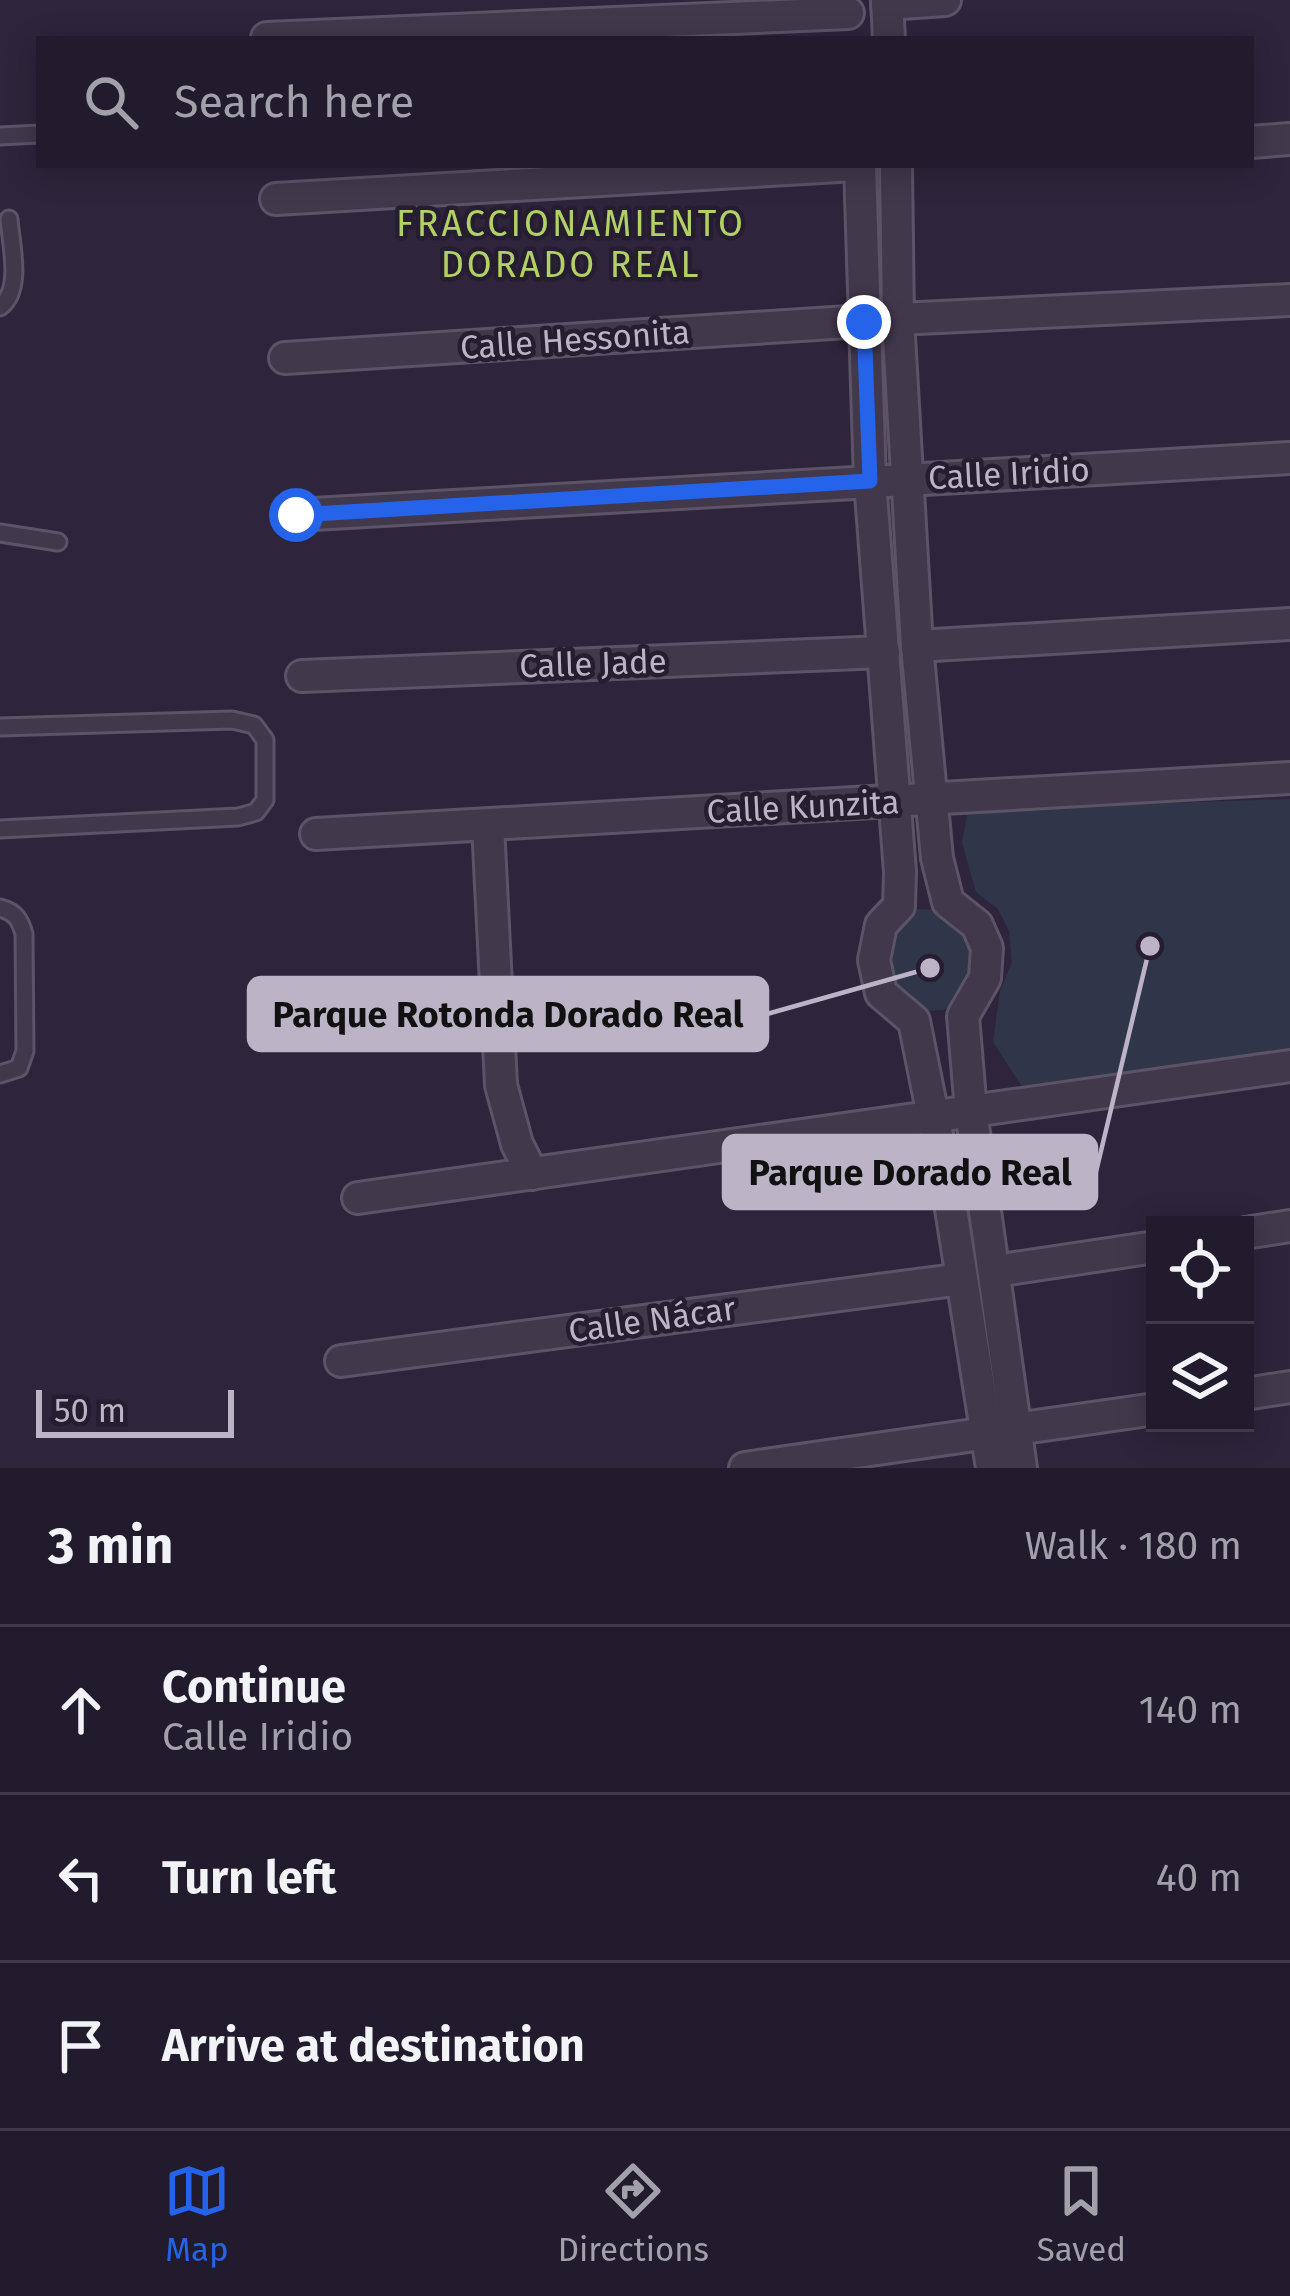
<!DOCTYPE html>
<meta charset="utf-8">
<style>
body{margin:0;font-family:"Fira Sans",sans-serif;background:#2e2839;color:#f1f3f6}
.controls{position:absolute;right:36px;bottom:36px;display:grid;overflow:hidden;border-radius:0px;box-shadow:0 6px 30px #0003}
.controls button{width:108px;height:108px;display:grid;place-items:center;padding:0;border:0;border-bottom:3px solid #3f3949;background:#221b2d;color:#f1f3f6;font:60px sans-serif}
.scale{position:absolute;left:36px;bottom:30px;width:198px;box-sizing:border-box;padding-left:12px;border:6px solid #bdb3c7;border-top:0;font-size:33px;line-height:42px;white-space:nowrap;color:#bdb3c7;-webkit-text-stroke:9px #261d31;paint-order:stroke}
.stop{position:absolute;width:36px;height:36px;margin:-27px;border:9px solid #2563eb;border-radius:50%;background:#fff}
.stop.end{background:#2563eb;border-color:#fff;box-shadow:0 3px 12px #0008}
.list{margin:0;padding:0;list-style:none}
h2{display:flex;justify-content:space-between;align-items:center;height:156px;margin:0;padding:0 48px;font-size:51px}
h2 small{font-size:39px;font-weight:400;color:#a2a1aa}
.list li{display:grid;grid-template-columns:78px 1fr auto;gap:36px;align-items:center;box-sizing:border-box;height:168px;padding:0 48px;border-top:3px solid #3f3949}
.list b{display:block;font-size:45px;white-space:nowrap}
.list p{margin:0;font-size:39px;white-space:nowrap;color:#a2a1aa}
.list em{font-size:39px;font-style:normal;color:#a2a1aa}
.icon{flex:none;width:66px;height:66px;fill:none;stroke:currentColor;stroke-width:2;stroke-linecap:round;stroke-linejoin:round}
.map{position:relative;flex:none;width:1290px;height:1468px;overflow:hidden}
.search{position:absolute;background:#221b2d;box-shadow:0 6px 30px #0003;left:36px;right:36px;top:36px;height:132px;display:flex;align-items:center;gap:30px;box-sizing:border-box;padding:0 42px;border-radius:0px;color:#a2a1aa;font-size:45px}
.sheet{height:660px;background:#221b2d}
nav{display:flex;justify-content:space-around;align-items:center;box-sizing:border-box;height:168px;border-top:3px solid #3f3949;background:#221b2d;font-size:33px;color:#a2a1aa}
nav a{display:grid;justify-items:center;gap:6px}
nav .on{color:#2563eb}
.map>svg:first-child{display:block}
.green{fill:#30364a}
.lines{fill:none;stroke-linecap:round;stroke-linejoin:round}
.service-casing{stroke:#5c5367;stroke-width:21}
.minor-casing{stroke:#5c5367;stroke-width:36}
.service{stroke:#41384c;stroke-width:15}
.minor{stroke:#41384c;stroke-width:30}
.route{stroke:#2563eb;stroke-width:15}
.labels{text-anchor:middle;dominant-baseline:central;stroke-width:9;stroke-linejoin:round;paint-order:stroke}
.street-label{font-size:33px;fill:#bdb3c7;stroke:#261d31}
.neighbourhood-label{font-size:36px;letter-spacing:3px;fill:#b2d165;stroke:#261d31}
.leader{fill:none;stroke:#bdb3c7;stroke-width:4.5}
.callout-dot{fill:#bdb3c7;stroke:#261d31;stroke-width:4.5}
.callout{fill:#bdb3c7;stroke:#bdb3c7;stroke-width:4.5}
.callout-label{font-size:36px;text-anchor:middle;font-weight:bold;fill:#111}
</style>
<div class="map">
<svg width="1290" height="1468" viewBox="0 0 1290 1468">
<rect width="100%" height="100%" fill="#2e243c"/>
<!-- green -->
<g class="green">
<path d="M 1290,799 L 1290,1056 L 1023,1088 L 993,1042 L 1000,991 L 1012,962 L 1009,931 L 998,909 L 976,892 L 962,843 L 968,810 Z"/>
<path d="M 902,909 L 958,910 C 979,944 972,967 960,1003 L 943,1010 L 911,1012 C 886,971 880,953 902,909 Z"/>
</g>
<g class="lines">
<defs>
<g id="service">
<path d="M 0,136 L 39,134"/>
<path d="M 0,307 C 23,290 11,245 9,219"/>
<path d="M 0,533 L 58,542"/>
<path d="M 0,727 L 232,720 L 254,725 L 265,740 L 265,800 L 256,812 L 238,817 L 0,829"/>
<path d="M 0,908 C 15,912 20,919 24,934 L 25,1051 L 19,1068 L 0,1074"/>
</g>
<g id="minor">
<path d="M 887,0 L 889,39"/>
<path d="M 887,4 L 945,0"/>
<path d="M 267,38 L 848,13"/>
<path d="M 1251,142 L 1290,139"/>
<path d="M 860,165 L 870,481 L 900,872 L 899,906 L 881,925 L 874,960 L 881,993 L 914,1021 L 948,1190 L 992,1468"/>
<path d="M 896,165 L 898,319 L 917,646 L 937,858 L 948,902 L 977,925 L 987,948 L 985,978 L 963,1016 L 971,1111 L 1021,1468"/>
<path d="M 276,199 L 856,165"/>
<path d="M 898,319 L 1290,300"/>
<path d="M 285,358 L 864,321"/>
<path d="M 296,515 L 1290,458"/>
<path d="M 917,646 L 1290,624"/>
<path d="M 302,676 L 884,652"/>
<path d="M 488,825 L 501,1085 L 517,1144 L 532,1174"/>
<path d="M 316,834 L 1290,778"/>
<path d="M 358,1198 L 1290,1066"/>
<path d="M 1245,1233 L 1290,1226"/>
<path d="M 995,1271 L 1155,1247"/>
<path d="M 341,1361 L 962,1279"/>
<path d="M 1245,1394 L 1290,1387"/>
<path d="M 745,1468 L 1155,1409"/>
</g>
</defs>
<!-- service casing -->
<use href="#service" class="service-casing"/>
<!-- minor casing -->
<use href="#minor" class="minor-casing"/>
<!-- service -->
<use href="#service" class="service"/>
<!-- minor -->
<use href="#minor" class="minor"/>
</g>
<g class="lines">
<!-- route -->
<path class="route" d="M 296,515 L 870,481 L 864,322"/>
</g>
<g class="labels">
<!-- street labels -->
<g class="street-label">
<text transform="translate(575 340) rotate(-4)">Calle Hessonita</text>
<text transform="translate(1009 474) rotate(-3)">Calle Iridio</text>
<text transform="translate(593 664) rotate(-2)">Calle Jade</text>
<text transform="translate(803 807) rotate(-3)">Calle Kunzita</text>
<text transform="translate(652 1320) rotate(-8)">Calle Nácar</text>
</g>
<!-- neighbourhood labels -->
<g class="neighbourhood-label">
<text x="571" y="224">FRACCIONAMIENTO<tspan x="571" dy="41">DORADO REAL</tspan></text>
</g>
</g>
<!-- callouts -->
<path class="leader" d="M930 968L767 1014M1150 946L1096 1172"/>
<g class="callout-dot">
<circle cx="930" cy="968" r="12"/>
<circle cx="1150" cy="946" r="12"/>
</g>
<g class="callout">
<rect x="249" y="978" width="518" height="72" rx="12"/>
<rect x="724" y="1136" width="372" height="72" rx="12"/>
</g>
<g class="callout-label">
<text x="508" y="1027">Parque Rotonda Dorado Real</text>
<text x="910" y="1185">Parque Dorado Real</text>
</g>
</svg>
<div class="controls">
<button><svg class="icon" aria-label="locate" viewBox="0 0 24 24"><circle cx="12" cy="12" r="6"/><path d="M12 2v4M12 18v4M2 12h4M18 12h4"/></svg></button>
<button><svg class="icon" aria-label="layers" viewBox="0 0 24 24"><path d="M12 4l9 5-9 5-9-5zM3 14l9 5 9-5"/></svg></button>
</div>
<div class="scale">50 m</div>
<div class="stop" style="left:296px;top:515px"></div>
<div class="stop end" style="left:864px;top:322px"></div>
<div class="search"><svg class="icon" aria-label="search" viewBox="0 0 24 24"><circle cx="10" cy="10" r="6"/><path d="M15 15l6 6"/></svg>Search here</div>
</div>
<section class="sheet">
<h2>3 min<small>Walk · 180 m</small></h2>
<ul class="list">
<li><svg class="icon" aria-label="ahead" viewBox="0 0 24 24"><path d="M12 20V5M6 11l6-6 6 6"/></svg><div><b>Continue</b><p>Calle Iridio</p></div><em>140 m</em></li>
<li><svg class="icon" aria-label="left" viewBox="0 0 24 24"><path d="M17 20v-9H6M10 6l-5 5 5 5"/></svg><div><b>Turn left</b></div><em>40 m</em></li>
<li><svg class="icon" aria-label="arrive" viewBox="0 0 24 24"><path d="M6 21V4h12l-3 4 3 4H6"/></svg><div><b>Arrive at destination</b></div></li>
</ul>
</section>
<nav>
<a class="on"><svg class="icon" aria-label="map" viewBox="0 0 24 24"><path d="M3 6l6-2 6 2 6-2v14l-6 2-6-2-6 2zM9 4v14M15 6v14"/></svg>Map</a>
<a><svg class="icon" aria-label="directions" viewBox="0 0 24 24"><path d="M12 3l9 9-9 9-9-9zM9 14v-3h6M13 9l2 2-2 2"/></svg>Directions</a>
<a><svg class="icon" aria-label="saved" viewBox="0 0 24 24"><path d="M7 4h10v16l-5-4-5 4z"/></svg>Saved</a>
</nav>
